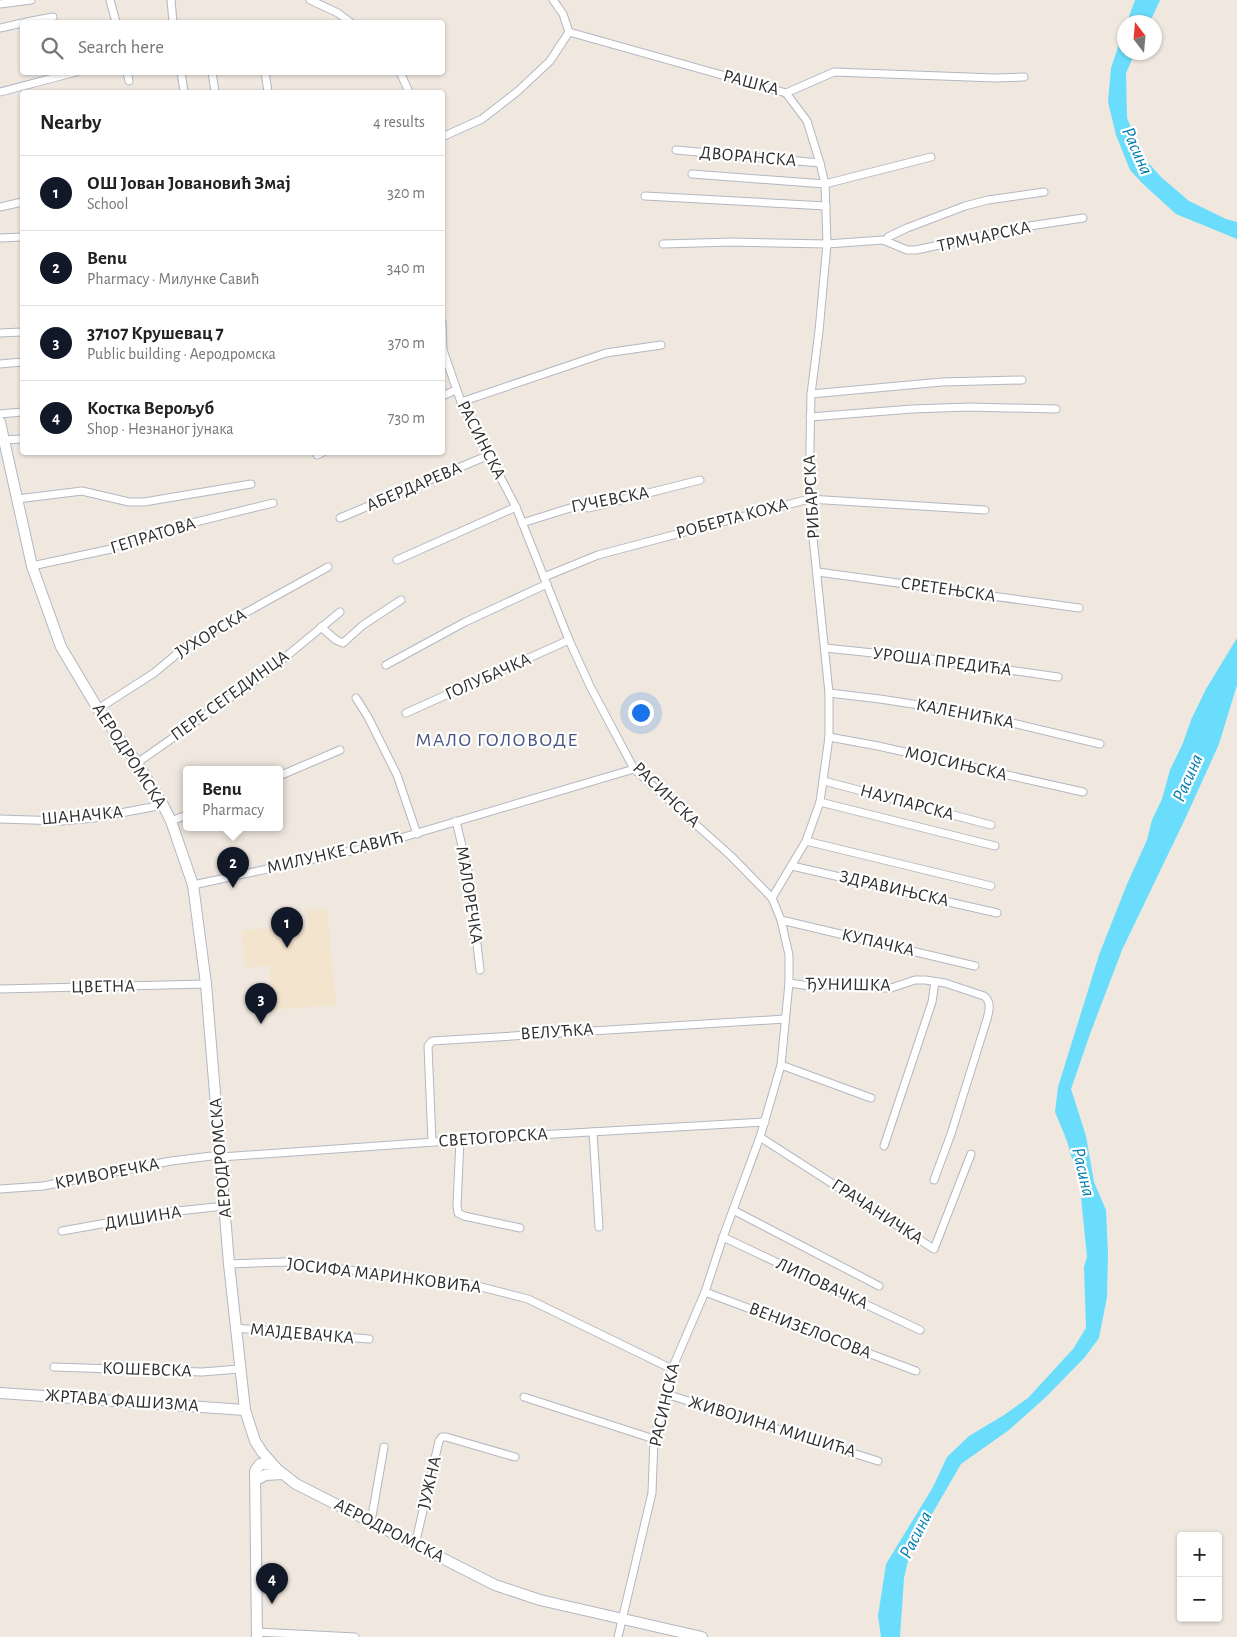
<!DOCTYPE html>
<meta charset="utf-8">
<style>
body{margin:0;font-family:"Alegreya Sans",sans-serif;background:#f6f6f6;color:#222}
.controls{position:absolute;right:15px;bottom:15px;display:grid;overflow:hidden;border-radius:5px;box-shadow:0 1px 4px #0004}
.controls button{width:45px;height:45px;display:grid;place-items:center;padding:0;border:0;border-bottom:1px solid #e0e0e0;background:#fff;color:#222;font:25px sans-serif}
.compass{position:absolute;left:1117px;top:15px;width:45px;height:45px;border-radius:50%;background:#fff;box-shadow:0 1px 4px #0004;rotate:344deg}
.you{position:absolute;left:640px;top:712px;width:18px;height:18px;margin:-12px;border:4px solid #fff;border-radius:50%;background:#1a73e8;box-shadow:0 0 0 8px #1a73e833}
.badge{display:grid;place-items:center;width:32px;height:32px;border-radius:50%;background:#111827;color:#fff;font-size:16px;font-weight:700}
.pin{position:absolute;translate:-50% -41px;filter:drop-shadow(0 1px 2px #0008)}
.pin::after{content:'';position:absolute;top:26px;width:18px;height:15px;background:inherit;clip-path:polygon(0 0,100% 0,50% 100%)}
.popup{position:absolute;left:183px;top:766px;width:100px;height:65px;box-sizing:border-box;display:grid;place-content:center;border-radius:5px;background:#fff;filter:drop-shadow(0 1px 4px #0005);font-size:16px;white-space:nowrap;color:#767676}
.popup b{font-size:19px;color:#222}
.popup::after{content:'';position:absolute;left:50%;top:100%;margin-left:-10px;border:10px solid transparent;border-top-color:#fff}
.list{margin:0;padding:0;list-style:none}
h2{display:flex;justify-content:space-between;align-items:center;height:65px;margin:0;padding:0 20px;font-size:21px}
h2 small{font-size:16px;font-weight:400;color:#767676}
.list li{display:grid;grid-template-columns:32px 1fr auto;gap:15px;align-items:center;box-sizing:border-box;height:75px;padding:0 20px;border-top:1px solid #e0e0e0}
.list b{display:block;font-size:19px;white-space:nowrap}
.list p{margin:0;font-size:16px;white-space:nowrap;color:#767676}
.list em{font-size:16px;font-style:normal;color:#767676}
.icon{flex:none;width:28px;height:28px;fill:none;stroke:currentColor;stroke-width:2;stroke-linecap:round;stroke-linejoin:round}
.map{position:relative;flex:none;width:1237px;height:1637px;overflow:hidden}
.search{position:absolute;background:#fff;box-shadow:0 1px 4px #0004;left:20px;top:20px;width:425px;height:55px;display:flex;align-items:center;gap:12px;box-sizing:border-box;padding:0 18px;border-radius:5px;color:#767676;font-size:19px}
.panel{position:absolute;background:#fff;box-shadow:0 1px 4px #0004;left:20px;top:90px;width:425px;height:365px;border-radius:5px}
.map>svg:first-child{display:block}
.education{fill:#f3e4ce}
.water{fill:#69ddfb}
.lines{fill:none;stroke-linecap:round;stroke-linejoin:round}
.street-casing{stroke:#b3b7c2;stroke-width:9}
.secondary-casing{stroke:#b3b7c2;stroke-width:12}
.street{stroke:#fff;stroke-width:7}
.secondary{stroke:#fff;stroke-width:10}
.labels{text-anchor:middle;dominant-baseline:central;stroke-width:4.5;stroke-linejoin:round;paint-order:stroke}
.street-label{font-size:18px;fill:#2e2e2e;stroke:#fff}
.water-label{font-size:19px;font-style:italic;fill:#007daf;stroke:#fff}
.quarter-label{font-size:20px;letter-spacing:1px;fill:#485684;stroke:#fff}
</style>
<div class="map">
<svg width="1237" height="1637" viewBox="0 0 1237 1637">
<rect width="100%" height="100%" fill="#f0e8df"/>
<!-- education -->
<path class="education" d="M 327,908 L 336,1005 L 273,1010 L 269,965 L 245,968 L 242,930 L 308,926 L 307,910 Z"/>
<!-- water -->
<g class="water">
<path d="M 1135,0 L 1160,0 L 1150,22 L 1127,22 Z"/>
<path d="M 1124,30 L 1124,52 L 1135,53 L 1126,73 L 1127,118 L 1144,158 L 1161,177 L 1189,201 L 1226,219 L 1237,222 L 1237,239 L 1176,214 L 1143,184 L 1130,170 L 1116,135 L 1108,102 L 1111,68 Z"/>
<path d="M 1237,638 L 1237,685 L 1219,744 L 1186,817 L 1122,950 L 1090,1034 L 1071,1089 L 1086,1136 L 1094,1182 L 1106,1210 L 1108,1253 L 1107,1297 L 1099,1338 L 1085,1357 L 1047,1396 L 1009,1430 L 961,1464 L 910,1552 L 904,1578 L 900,1637 L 881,1637 L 878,1616 L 886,1564 L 933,1487 L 947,1457 L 969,1436 L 1004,1415 L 1028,1398 L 1073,1349 L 1086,1328 L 1084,1267 L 1087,1257 L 1080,1187 L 1067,1141 L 1055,1112 L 1058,1087 L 1099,955 L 1127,884 L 1147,840 L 1152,820 L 1162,799 L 1170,770 L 1183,743 L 1191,720 L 1206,689 Z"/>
</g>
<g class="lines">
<defs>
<g id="street">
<path d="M 110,0 L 116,22"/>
<path d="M 171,0 L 173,22"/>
<path d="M 310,0 L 338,13 L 350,22"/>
<path d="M 0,4 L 31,0"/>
<path d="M 26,22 L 53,17"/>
<path d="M 0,28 L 22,23"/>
<path d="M 569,32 L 786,93 L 834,72 L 995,78 L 1024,77"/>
<path d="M 127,72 L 129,81"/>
<path d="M 181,72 L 184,92"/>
<path d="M 212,72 L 215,92"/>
<path d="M 265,72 L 268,92"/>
<path d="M 400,72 L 409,92"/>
<path d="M 0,92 L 76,72"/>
<path d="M 442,137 L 482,119 L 518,91 L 550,61 L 569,32 L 563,14 L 553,0"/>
<path d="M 676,150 L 820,163"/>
<path d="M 692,174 L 825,184 L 931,157"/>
<path d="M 645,196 L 826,206"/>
<path d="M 0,207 L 22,202"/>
<path d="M 0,238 L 22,237"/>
<path d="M 886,241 L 888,237 L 907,228 L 965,206 L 988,200 L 1044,192"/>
<path d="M 663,244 L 732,242 L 827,244 L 883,240 L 907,250 L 916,250 L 1023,227 L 1083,218"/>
<path d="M 442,322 L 443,350 L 461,402 L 516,507 L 569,640 L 590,686 L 634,769 L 731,856 L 772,898 L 781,920 L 789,955 L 789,983 L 781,1065 L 760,1137 L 723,1237 L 705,1292 L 672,1369 L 654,1439 L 652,1493 L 618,1637"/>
<path d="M 0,333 L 22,332"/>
<path d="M 0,364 L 22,362"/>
<path d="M 811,394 L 942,382 L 1022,380"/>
<path d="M 442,396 L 456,390"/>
<path d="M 461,402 L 606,353 L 661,345"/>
<path d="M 0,414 L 22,412"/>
<path d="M 810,417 L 912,409 L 969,407 L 1056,409"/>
<path d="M 3,440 L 22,439"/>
<path d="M 317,455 L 323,452"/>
<path d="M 17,499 L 82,491 L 129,502 L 144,502 L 251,484"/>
<path d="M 340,518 L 489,455"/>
<path d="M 522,523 L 583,504 L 589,508 L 700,480"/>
<path d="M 397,560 L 516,507"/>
<path d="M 32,566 L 111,549 L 127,539 L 273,503"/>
<path d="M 818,572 L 1079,608"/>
<path d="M 544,577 L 598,555 L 809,499 L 985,510"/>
<path d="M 321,627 L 336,640 L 343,643 L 363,625 L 401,600"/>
<path d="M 825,648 L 931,659 L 1058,677"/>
<path d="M 386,665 L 465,622 L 547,584"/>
<path d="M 829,693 L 880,699 L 971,713 L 1100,744"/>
<path d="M 356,698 L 368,717 L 397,775 L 417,834"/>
<path d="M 98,709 L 154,673 L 189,644 L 328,567"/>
<path d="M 406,713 L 569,640"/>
<path d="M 829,737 L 878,746 L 1083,792"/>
<path d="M 137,763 L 271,669 L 340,612"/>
<path d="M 279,776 L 340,750"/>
<path d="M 824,781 L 991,825"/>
<path d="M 820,802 L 995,846"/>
<path d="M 0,819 L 62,821 L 94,818 L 163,805"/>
<path d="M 171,821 L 187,815"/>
<path d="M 456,821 L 469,875 L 480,970"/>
<path d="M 806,841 L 991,886"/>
<path d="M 792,866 L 997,913"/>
<path d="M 193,885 L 370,847 L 634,769"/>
<path d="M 772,898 L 806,841 L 820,802 L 829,737 L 829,693 L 809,499 L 811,394 L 819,331 L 827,244 L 825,184 L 820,163 L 807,121 L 786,93"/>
<path d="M 781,920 L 975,966"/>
<path d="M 789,983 L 810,986 L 842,984 L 880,988 L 891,988 L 915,980 L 925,980 L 945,983 L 984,996 C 992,1002 989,1011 987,1019 L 951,1134 L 934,1180"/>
<path d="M 0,989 L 206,984"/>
<path d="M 781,1065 L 871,1098"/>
<path d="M 593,1132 L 599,1227"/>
<path d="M 760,1137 L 934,1249 L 971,1154"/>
<path d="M 460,1140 L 457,1205 L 458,1213 L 464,1216 L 520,1228"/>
<path d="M 432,1142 L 428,1046 L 432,1041 L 785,1019"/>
<path d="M 884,1146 L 932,1002 L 935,982"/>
<path d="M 221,1157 L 505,1137 L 765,1122"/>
<path d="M 0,1189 L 43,1186 L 171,1161 L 220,1155"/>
<path d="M 733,1210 L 879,1286"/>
<path d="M 62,1231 L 168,1212 L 225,1206"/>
<path d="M 723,1237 L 920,1330"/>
<path d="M 229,1264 L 285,1262 L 388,1275 L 462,1282 L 528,1299 L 672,1369"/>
<path d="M 705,1292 L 916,1371"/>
<path d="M 235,1328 L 369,1339"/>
<path d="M 54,1367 L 202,1372 L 239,1369"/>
<path d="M 666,1394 L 878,1461"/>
<path d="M 524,1397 L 654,1439"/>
<path d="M 371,1522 L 384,1447"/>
<path d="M 415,1545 L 439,1441 L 442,1437 L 446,1437 L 515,1457"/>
<path d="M 257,1632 L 355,1637"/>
</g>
<g id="secondary">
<path d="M 0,422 L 32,566 L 61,647 L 98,709 L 137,763 L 163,805 L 171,821 L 193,885 L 206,984 L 229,1264 L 245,1410 L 255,1441 L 262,1452 L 278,1470 L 296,1484 L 495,1585 L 540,1600 L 702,1637"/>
<path d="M 0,1393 L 245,1410"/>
<path d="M 260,1478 L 265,1475 L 283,1474"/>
<path d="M 257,1637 L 255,1471 L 260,1464 L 273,1465"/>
</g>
</defs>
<!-- street casing -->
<use href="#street" class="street-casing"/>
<!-- secondary casing -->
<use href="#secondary" class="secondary-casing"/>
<!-- street -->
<use href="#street" class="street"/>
<!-- secondary -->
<use href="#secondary" class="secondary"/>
</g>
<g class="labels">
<!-- street labels -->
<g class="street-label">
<text transform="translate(751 83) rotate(15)">РАШКА</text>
<text transform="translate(748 157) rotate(5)">ДВОРАНСКА</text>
<text transform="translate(984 237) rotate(-12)">ТРМЧАРСКА</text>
<text transform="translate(481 440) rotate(63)">РАСИНСКА</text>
<text transform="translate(414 487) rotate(-23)">АБЕРДАРЕВА</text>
<text transform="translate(812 497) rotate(-93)">РИБАРСКА</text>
<text transform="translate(610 500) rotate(-11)">ГУЧЕВСКА</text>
<text transform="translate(732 519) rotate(-15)">РОБЕРТА КОХА</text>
<text transform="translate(153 536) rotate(-17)">ГЕПРАТОВА</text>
<text transform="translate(948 590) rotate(8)">СРЕТЕЊСКА</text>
<text transform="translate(211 634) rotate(-31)">ЈУХОРСКА</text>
<text transform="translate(942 662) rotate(7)">УРОША ПРЕДИЋА</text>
<text transform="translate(488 677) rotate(-24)">ГОЛУБАЧКА</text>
<text transform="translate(230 696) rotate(-36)">ПЕРЕ СЕГЕДИНЦА</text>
<text transform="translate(965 714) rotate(11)">КАЛЕНИЋКА</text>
<text transform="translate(129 756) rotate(57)">АЕРОДРОМСКА</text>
<text transform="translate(956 764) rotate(13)">МОЈСИЊСКА</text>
<text transform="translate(666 795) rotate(44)">РАСИНСКА</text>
<text transform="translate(907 803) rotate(15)">НАУПАРСКА</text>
<text transform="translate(82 816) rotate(-5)">ШАНАЧКА</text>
<text transform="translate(335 853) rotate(-13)">МИЛУНКЕ САВИЋ</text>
<text transform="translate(894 889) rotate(13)">ЗДРАВИЊСКА</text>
<text transform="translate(469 895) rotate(81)">МАЛОРЕЧКА</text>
<text transform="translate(878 943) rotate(13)">КУПАЧКА</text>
<text transform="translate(848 985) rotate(1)">ЂУНИШКА</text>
<text transform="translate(103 987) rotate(-1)">ЦВЕТНА</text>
<text transform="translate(557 1032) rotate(-4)">ВЕЛУЋКА</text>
<text transform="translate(493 1138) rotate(-4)">СВЕТОГОРСКА</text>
<text transform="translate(221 1158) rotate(-95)">АЕРОДРОМСКА</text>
<text transform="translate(107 1174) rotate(-11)">КРИВОРЕЧКА</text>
<text transform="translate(877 1212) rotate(33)">ГРАЧАНИЧКА</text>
<text transform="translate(143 1218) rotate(-9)">ДИШИНА</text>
<text transform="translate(384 1276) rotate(7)">ЈОСИФА МАРИНКОВИЋА</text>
<text transform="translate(822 1284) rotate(25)">ЛИПОВАЧКА</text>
<text transform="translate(810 1331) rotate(21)">ВЕНИЗЕЛОСОВА</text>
<text transform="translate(302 1334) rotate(5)">МАЈДЕВАЧКА</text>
<text transform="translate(147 1370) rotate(2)">КОШЕВСКА</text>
<text transform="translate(122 1401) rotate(4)">ЖРТАВА ФАШИЗМА</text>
<text transform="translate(665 1405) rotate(-77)">РАСИНСКА</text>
<text transform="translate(772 1427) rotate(17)">ЖИВОЈИНА МИШИЋА</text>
<text transform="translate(430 1483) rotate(-77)">ЈУЖНА</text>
<text transform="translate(389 1531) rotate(27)">АЕРОДРОМСКА</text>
</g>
<!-- water labels -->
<g class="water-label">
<text transform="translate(1137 151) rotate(66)">Расина</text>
<text transform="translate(1188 778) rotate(-66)">Расина</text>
<text transform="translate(1083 1172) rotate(77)">Расина</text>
<text transform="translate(916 1535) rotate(-63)">Расина</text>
</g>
<!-- quarter labels -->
<g class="quarter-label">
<text x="497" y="740">МАЛО ГОЛОВОДЕ</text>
</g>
</g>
</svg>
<div class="controls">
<button>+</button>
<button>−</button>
</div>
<svg class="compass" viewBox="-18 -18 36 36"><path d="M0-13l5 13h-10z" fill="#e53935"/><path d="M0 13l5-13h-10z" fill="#767676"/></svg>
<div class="you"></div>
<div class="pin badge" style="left:287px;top:948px">1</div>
<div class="pin badge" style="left:233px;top:888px">2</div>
<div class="popup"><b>Benu</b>Pharmacy</div>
<div class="pin badge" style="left:261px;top:1024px">3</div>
<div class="pin badge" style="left:272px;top:1604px">4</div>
<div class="search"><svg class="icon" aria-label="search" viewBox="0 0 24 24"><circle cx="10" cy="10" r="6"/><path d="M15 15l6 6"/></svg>Search here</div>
<section class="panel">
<h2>Nearby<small>4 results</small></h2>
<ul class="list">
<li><span class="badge">1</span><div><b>ОШ Јован Јовановић Змај</b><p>School</p></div><em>320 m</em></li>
<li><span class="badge">2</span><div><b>Benu</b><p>Pharmacy · Милунке Савић</p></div><em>340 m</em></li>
<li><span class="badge">3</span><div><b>37107 Крушевац 7</b><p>Public building · Аеродромска</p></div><em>370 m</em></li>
<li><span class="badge">4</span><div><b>Костка Верољуб</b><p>Shop · Незнаног јунака</p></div><em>730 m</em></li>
</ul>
</section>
</div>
